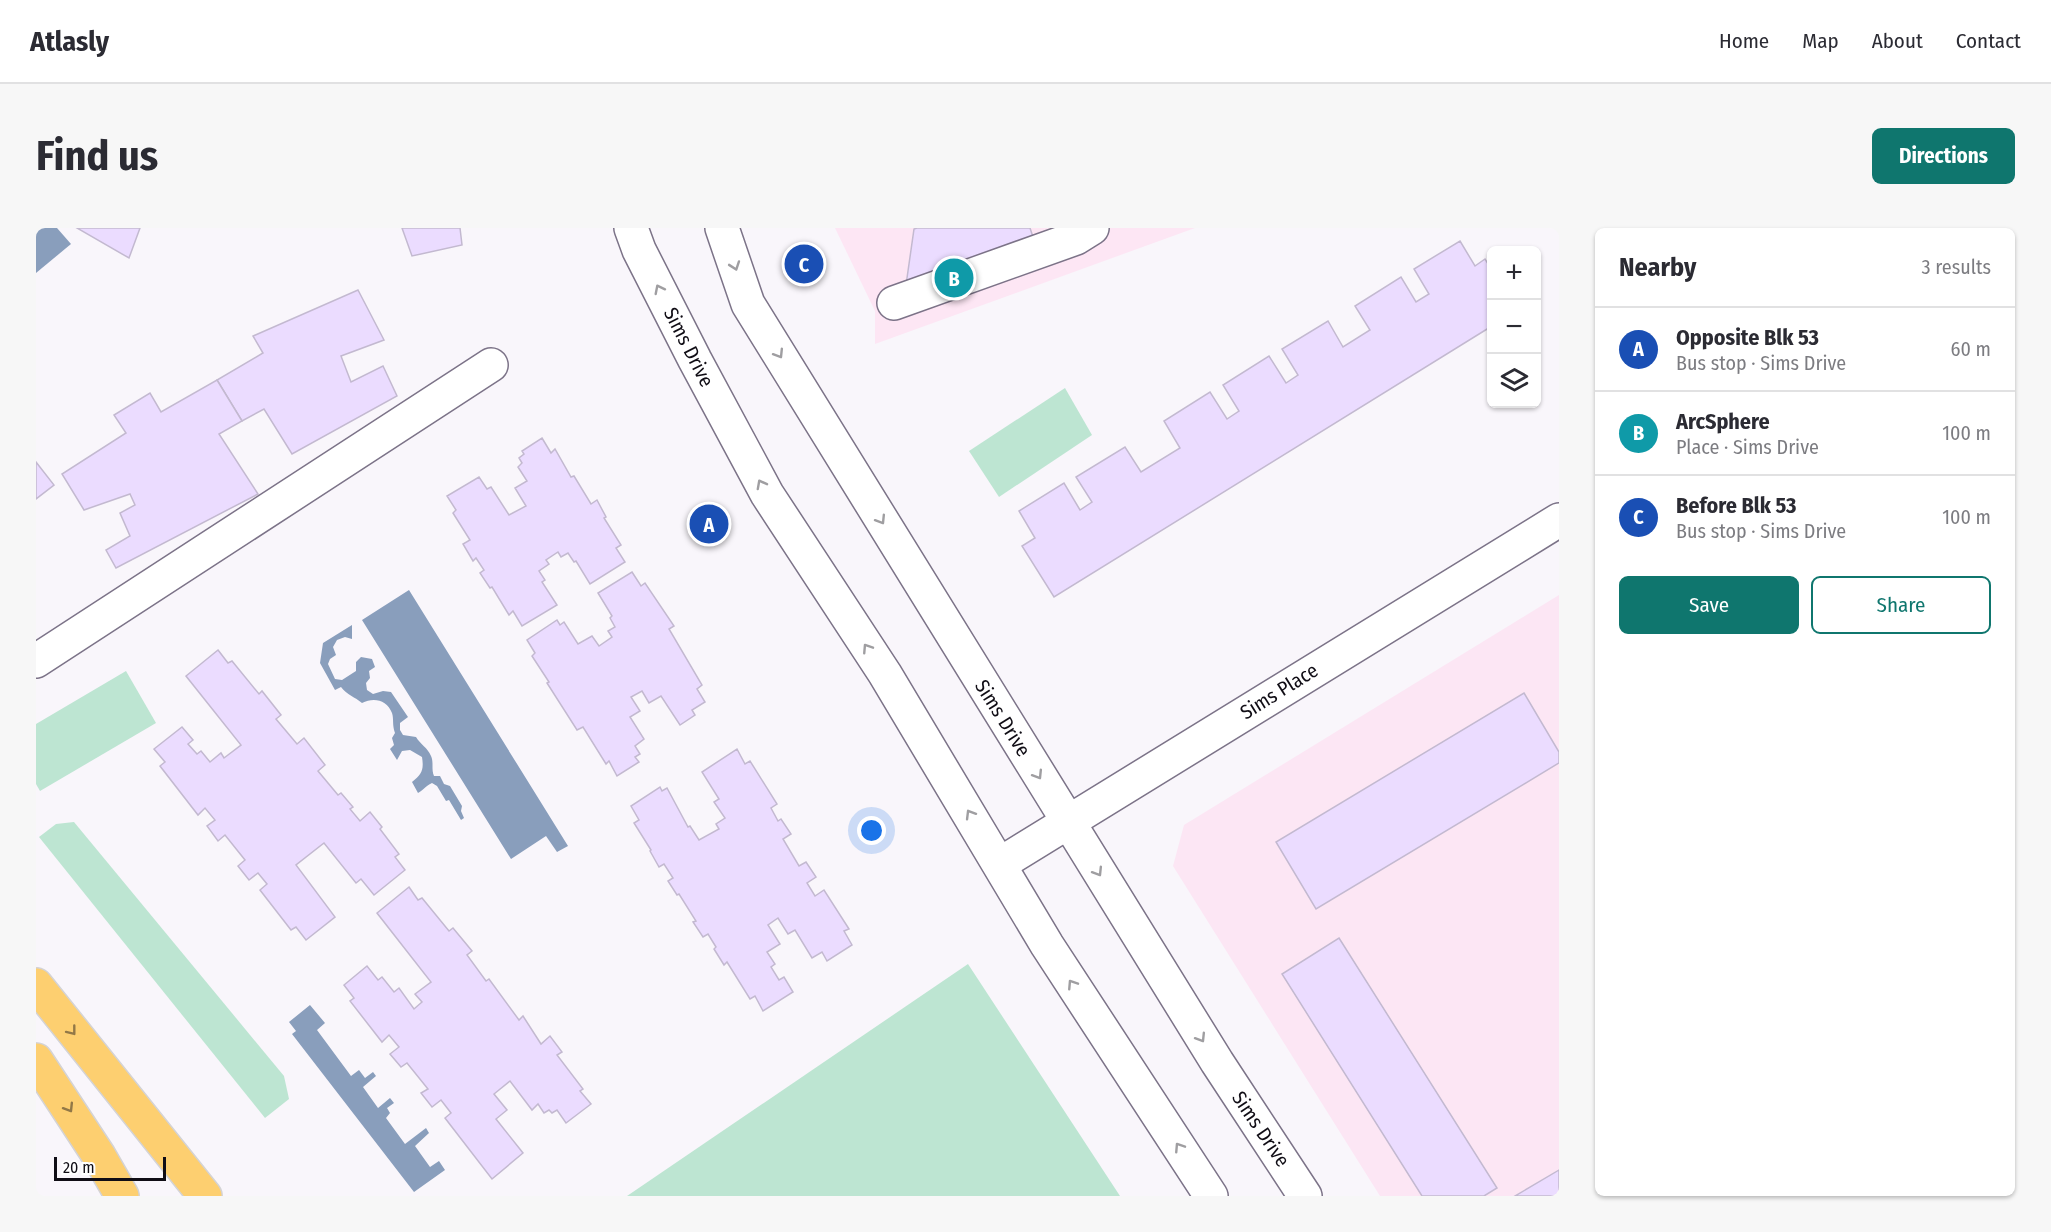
<!DOCTYPE html>
<meta charset="utf-8">
<style>
body{margin:0;font-family:"Fira Sans Condensed",sans-serif;background:#f7f7f7;color:#2b2b33}
.controls{position:absolute;right:18px;top:18px;display:grid;overflow:hidden;border-radius:9px;box-shadow:0 2px 4px #0004}
.controls button{width:54px;height:54px;display:grid;place-items:center;padding:0;border:0;border-bottom:2px solid #e1e1e2;background:#fff;color:#2b2b33;font:30px sans-serif}
.scale{position:absolute;left:18px;bottom:15px;width:112px;box-sizing:border-box;padding-left:6px;border:3px solid #100d15;border-top:0;font-size:16px;line-height:21px;white-space:nowrap;color:#100d15;-webkit-text-stroke:4px #fff;paint-order:stroke}
.you{position:absolute;left:836px;top:603px;width:21px;height:21px;margin:-15px;border:4px solid #fff;border-radius:50%;background:#1a73e8;box-shadow:0 0 0 9px #1a73e833}
.badge{display:grid;place-items:center;width:39px;height:39px;border-radius:50%;background:#0f766e;color:#fff;font-size:20px;font-weight:700}
.pin{position:absolute;translate:-50% -50%;border:3px solid #fff;box-shadow:0 2px 6px #0006}
.list{margin:0;padding:0;list-style:none}
h2{display:flex;justify-content:space-between;align-items:center;height:78px;margin:0;padding:0 24px;font-size:26px}
h2 small{font-size:20px;font-weight:400;color:#7c7c81}
.list li{display:grid;grid-template-columns:39px 1fr auto;gap:18px;align-items:center;box-sizing:border-box;height:84px;padding:0 24px;border-top:2px solid #e1e1e2}
.list b{display:block;font-size:22px;white-space:nowrap}
.list p{margin:0;font-size:20px;white-space:nowrap;color:#7c7c81}
.list em{font-size:20px;font-style:normal;color:#7c7c81}
.actions{display:flex;gap:12px;padding:18px 24px}
.actions a{flex:1;padding:14px 0;border:2px solid #0f766e;border-radius:9px;text-align:center;font-size:21px;color:#0f766e}
.actions .main{background:#0f766e;color:#fff}
.icon{flex:none;width:33px;height:33px;fill:none;stroke:currentColor;stroke-width:2;stroke-linecap:round;stroke-linejoin:round}
.map{position:relative;flex:none;width:1523px;height:968px;overflow:hidden;border-radius:9px}
header{display:flex;align-items:center;gap:36px;box-sizing:border-box;height:84px;padding:0 30px;background:#fff;border-bottom:2px solid #e1e1e2}
header strong{font-size:28px}
nav{display:flex;gap:33px;margin-inline-start:auto;font-size:21px}
.intro{display:flex;align-items:center;justify-content:space-between;box-sizing:border-box;height:144px;padding:0 36px}
h1{margin:0;font-size:42px}
.button{padding:15px 27px;border-radius:9px;background:#0f766e;color:#fff;font-size:21px;font-weight:700}
main{display:flex;gap:36px;padding:0 36px}
aside{flex:1;background:#fff;border-radius:9px;box-shadow:0 2px 4px #0004}
.map>svg:first-child{display:block}
.commercial{fill:#fce6f4}
.industrial{fill:#fde6f4}
.green{fill:#bde5d2}
.water{fill:#899ebc}
.building{fill:#ebdcff;stroke:#c3b9d0;stroke-width:1.5}
.lines{fill:none;stroke-linecap:round;stroke-linejoin:round}
.minor-casing{stroke:#7c7388;stroke-width:36}
.highway-casing{stroke:#d4d3d5;stroke-width:36}
.minor{stroke:#fff;stroke-width:33}
.highway{stroke:#fdcf70;stroke-width:33}
.oneway{stroke:#9f9ea1}
.oneway2{stroke:#927847}
.labels{text-anchor:middle;dominant-baseline:central;stroke-width:6;stroke-linejoin:round;paint-order:stroke}
.street-label{font-size:20px;fill:#100d15;stroke:#fff}
</style>
<header>
<strong>Atlasly</strong>
<nav><a>Home</a><a>Map</a><a>About</a><a>Contact</a></nav>
</header>
<div class="intro"><h1>Find us</h1><a class="button">Directions</a></div>
<main>
<div class="map">
<svg width="1523" height="968" viewBox="0 0 1523 968">
<rect width="100%" height="100%" fill="#f9f6fb"/>
<!-- commercial -->
<path class="commercial" d="M 1523,367 L 1523,968 L 1344,968 L 1137,638 L 1148,597 Z"/>
<!-- industrial -->
<path class="industrial" d="M 799,0 L 1159,0 L 839,116 L 839,83 Z"/>
<!-- green -->
<g class="green">
<path d="M 1029,160 L 1056,207 L 963,269 L 933,223 Z"/>
<path d="M 90,443 L 120,495 L 4,563 L 0,556 L 0,496 Z"/>
<path d="M 38,594 L 248,848 L 253,871 L 229,890 L 3,609 L 20,596 Z"/>
<path d="M 932,736 L 1084,968 L 591,968 Z"/>
</g>
<!-- water -->
<g class="water">
<path d="M 0,0 L 21,0 L 35,16 L 0,45 Z"/>
<path d="M 373,362 L 532,618 L 521,624 L 510,608 L 475,631 L 326,392 Z"/>
<path d="M 316,397 L 316,411 L 309,409 L 301,412 L 297,419 L 300,427 L 294,431 L 292,436 L 299,451 L 306,452 L 320,443 L 320,434 L 325,429 L 336,431 L 339,439 L 333,443 L 334,450 L 330,455 L 331,462 L 337,466 L 347,463 L 355,464 L 372,489 L 364,495 L 364,502 L 367,507 L 380,509 C 384,516 392,520 395,528 C 398,534 395,541 398,548 L 404,548 L 408,556 L 414,558 L 426,578 L 425,583 L 428,590 L 425,592 L 413,572 L 410,573 L 401,558 L 396,555 C 389,558 388,562 382,565 L 376,554 C 386,546 388,542 386,529 L 374,522 L 366,523 L 361,532 L 354,521 L 358,517 L 356,510 L 359,505 C 356,497 358,491 356,485 C 351,472 338,469 326,475 C 319,469 311,467 305,459 L 299,462 L 284,435 L 287,415 Z"/>
<path d="M 274,777 L 289,795 L 281,802 L 315,848 L 323,842 L 329,850 L 337,844 L 340,848 L 327,859 L 342,880 L 354,870 L 358,875 L 351,880 L 354,885 L 350,890 L 369,916 L 390,900 L 393,905 L 379,918 L 394,939 L 403,933 L 409,942 L 378,964 L 256,806 L 260,803 L 253,794 Z"/>
</g>
<!-- building -->
<g class="building">
<path d="M 41,0 L 104,0 L 93,30 Z"/>
<path d="M 366,0 L 424,0 L 426,17 L 376,28 Z"/>
<path d="M 881,0 L 994,0 L 1006,36 L 869,64 L 878,1 Z"/>
<path d="M 1424,13 L 1439,38 L 1449,31 L 1456,42 L 1456,98 L 1018,369 L 986,318 L 999,310 L 983,283 L 1028,255 L 1044,282 L 1056,274 L 1040,249 L 1089,219 L 1105,244 L 1144,220 L 1128,193 L 1174,164 L 1191,191 L 1203,183 L 1187,157 L 1233,128 L 1250,155 L 1262,147 L 1246,121 L 1292,93 L 1307,119 L 1334,102 L 1319,78 L 1365,49 L 1380,74 L 1393,66 L 1378,41 Z"/>
<path d="M 322,62 L 348,112 L 305,128 L 315,154 L 347,138 L 361,168 L 256,226 L 228,181 L 206,193 L 181,152 L 227,125 L 217,108 Z"/>
<path d="M 181,152 L 206,193 L 183,206 L 222,266 L 80,340 L 70,322 L 94,308 L 84,285 L 99,277 L 94,266 L 48,282 L 26,246 L 90,205 L 78,187 L 114,165 L 125,184 Z"/>
<path d="M 506,210 L 515,225 L 519,221 L 535,249 L 538,248 L 555,276 L 561,272 L 570,289 L 568,290 L 585,317 L 580,320 L 589,334 L 554,356 L 540,333 L 538,334 L 532,325 L 525,329 L 522,324 L 510,332 L 513,336 L 503,343 L 509,352 L 506,354 L 521,377 L 486,398 L 477,383 L 473,387 L 456,359 L 454,360 L 444,345 L 448,342 L 440,330 L 437,333 L 427,316 L 434,312 L 417,285 L 420,282 L 411,268 L 443,249 L 451,261 L 455,259 L 473,287 L 490,278 L 479,260 L 491,253 L 482,239 L 486,235 L 483,230 L 488,226 L 486,223 Z"/>
<path d="M 0,234 L 18,257 L 0,271 Z"/>
<path d="M 596,344 L 605,358 L 609,355 L 638,398 L 633,401 L 666,457 L 661,461 L 669,474 L 656,482 L 659,487 L 644,497 L 625,468 L 613,475 L 606,463 L 595,469 L 604,483 L 594,489 L 608,511 L 599,518 L 604,526 L 599,529 L 603,534 L 581,548 L 573,533 L 570,536 L 547,499 L 541,502 L 511,455 L 513,454 L 496,428 L 499,425 L 491,412 L 521,392 L 524,397 L 528,394 L 542,416 L 556,408 L 563,418 L 576,409 L 572,403 L 579,399 L 574,390 L 576,388 L 562,365 Z"/>
<path d="M 182,422 L 192,435 L 196,433 L 223,466 L 226,463 L 245,487 L 240,491 L 261,516 L 268,510 L 289,537 L 282,543 L 302,567 L 305,565 L 317,579 L 314,581 L 324,593 L 334,584 L 346,599 L 344,601 L 363,626 L 359,629 L 369,642 L 338,667 L 325,651 L 320,655 L 288,615 L 260,637 L 299,689 L 270,712 L 260,699 L 255,702 L 224,662 L 231,656 L 222,645 L 213,652 L 202,638 L 209,632 L 189,607 L 182,613 L 171,598 L 179,592 L 169,580 L 162,587 L 124,538 L 129,534 L 118,521 L 146,499 L 157,512 L 152,516 L 161,526 L 165,523 L 174,534 L 185,525 L 188,530 L 205,517 L 150,448 Z"/>
<path d="M 1488,465 L 1523,524 L 1523,535 L 1280,681 L 1240,614 Z"/>
<path d="M 701,521 L 709,536 L 714,533 L 741,576 L 735,580 L 742,593 L 745,591 L 755,606 L 747,611 L 763,638 L 770,634 L 780,649 L 771,655 L 779,668 L 788,662 L 813,701 L 808,703 L 816,717 L 791,733 L 786,724 L 776,730 L 759,702 L 752,706 L 742,690 L 732,697 L 744,716 L 731,724 L 739,736 L 735,739 L 743,752 L 748,749 L 757,764 L 727,783 L 719,768 L 714,771 L 691,734 L 688,737 L 678,721 L 680,719 L 672,706 L 667,709 L 657,694 L 660,693 L 643,666 L 641,667 L 632,653 L 637,650 L 628,636 L 623,639 L 614,623 L 615,622 L 598,595 L 603,592 L 595,578 L 624,559 L 626,563 L 631,560 L 652,599 L 654,598 L 663,612 L 683,601 L 680,596 L 689,590 L 678,574 L 683,571 L 666,544 Z"/>
<path d="M 373,659 L 382,672 L 386,670 L 413,703 L 417,700 L 436,723 L 431,727 L 450,753 L 453,751 L 483,792 L 487,788 L 505,816 L 514,808 L 526,824 L 521,827 L 547,861 L 544,863 L 555,876 L 530,895 L 521,882 L 516,885 L 513,882 L 508,885 L 502,876 L 496,882 L 474,853 L 458,866 L 471,882 L 460,891 L 487,925 L 456,951 L 409,890 L 415,885 L 405,872 L 396,879 L 385,865 L 392,861 L 371,835 L 365,839 L 354,826 L 363,819 L 353,807 L 346,814 L 314,773 L 318,770 L 308,757 L 331,738 L 342,752 L 346,749 L 358,764 L 363,760 L 378,781 L 386,774 L 379,766 L 395,754 L 341,685 Z"/>
<path d="M 1303,710 L 1461,960 L 1448,968 L 1386,968 L 1246,746 Z"/>
<path d="M 1523,942 L 1523,968 L 1479,968 Z"/>
</g>
<g class="lines">
<defs>
<g id="minor">
<path d="M 595,0 L 603,22 L 659,132 L 731,266 L 849,446 L 1011,717 L 1175,968"/>
<path d="M 686,0 L 712,76 L 1181,834 L 1269,968"/>
<path d="M 858,75 L 1040,10 L 1056,0"/>
<path d="M 0,433 L 455,137"/>
<path d="M 964,636 L 1523,292"/>
</g>
<g id="highway">
<path d="M 0,757 L 169,968"/>
<path d="M 0,832 L 63,928 L 86,968"/>
</g>
</defs>
<!-- minor casing -->
<use href="#minor" class="minor-casing"/>
<!-- highway casing -->
<use href="#highway" class="highway-casing"/>
<!-- minor -->
<use href="#minor" class="minor"/>
<!-- highway -->
<use href="#highway" class="highway"/>
</g>
<!-- one-way arrows -->
<defs><path id="oneway-chevron" d="M-2-3.5L2.5 0L-2 3.5" fill="none" stroke-width="1.6" stroke-linecap="round" stroke-linejoin="round" transform="scale(1.5)"/></defs>
<g class="oneway">
<use href="#oneway-chevron" transform="translate(699 38) rotate(71)"/>
<use href="#oneway-chevron" transform="translate(623 61) rotate(-117)"/>
<use href="#oneway-chevron" transform="translate(743 126) rotate(58)"/>
<use href="#oneway-chevron" transform="translate(725 256) rotate(-118)"/>
<use href="#oneway-chevron" transform="translate(845 292) rotate(58)"/>
<use href="#oneway-chevron" transform="translate(831 420) rotate(-123)"/>
<use href="#oneway-chevron" transform="translate(1002 547) rotate(58)"/>
<use href="#oneway-chevron" transform="translate(934 586) rotate(-121)"/>
<use href="#oneway-chevron" transform="translate(1062 644) rotate(58)"/>
<use href="#oneway-chevron" transform="translate(1036 756) rotate(-123)"/>
<use href="#oneway-chevron" transform="translate(1165 810) rotate(58)"/>
<use href="#oneway-chevron" transform="translate(1143 919) rotate(-123)"/>
</g>
<g class="oneway2">
<use href="#oneway-chevron" transform="translate(36 803) rotate(52)"/>
<use href="#oneway-chevron" transform="translate(33 880) rotate(58)"/>
</g>
<g class="labels">
<!-- street labels -->
<g class="street-label">
<text transform="translate(653 119) rotate(63)">Sims Drive</text>
<text transform="translate(1243 463) rotate(-32)">Sims Place</text>
<text transform="translate(967 490) rotate(58)">Sims Drive</text>
<text transform="translate(1225 901) rotate(56)">Sims Drive</text>
</g>
</g>
</svg>
<div class="controls">
<button>+</button>
<button>−</button>
<button><svg class="icon" aria-label="layers" viewBox="0 0 24 24"><path d="M12 4l9 5-9 5-9-5zM3 14l9 5 9-5"/></svg></button>
</div>
<div class="scale">20 m</div>
<div class="you"></div>
<div class="pin badge" style="left:673px;top:296px;background:#1a4fb4">A</div>
<div class="pin badge" style="left:918px;top:50px;background:#0f9aa8">B</div>
<div class="pin badge" style="left:768px;top:36px;background:#1a4fb4">C</div>
</div>
<aside>
<h2>Nearby<small>3 results</small></h2>
<ul class="list">
<li><span class="badge" style="background:#1a4fb4">A</span><div><b>Opposite Blk 53</b><p>Bus stop · Sims Drive</p></div><em>60 m</em></li>
<li><span class="badge" style="background:#0f9aa8">B</span><div><b>ArcSphere</b><p>Place · Sims Drive</p></div><em>100 m</em></li>
<li><span class="badge" style="background:#1a4fb4">C</span><div><b>Before Blk 53</b><p>Bus stop · Sims Drive</p></div><em>100 m</em></li>
</ul>
<div class="actions"><a class="main">Save</a><a>Share</a></div>
</aside>
</main>
